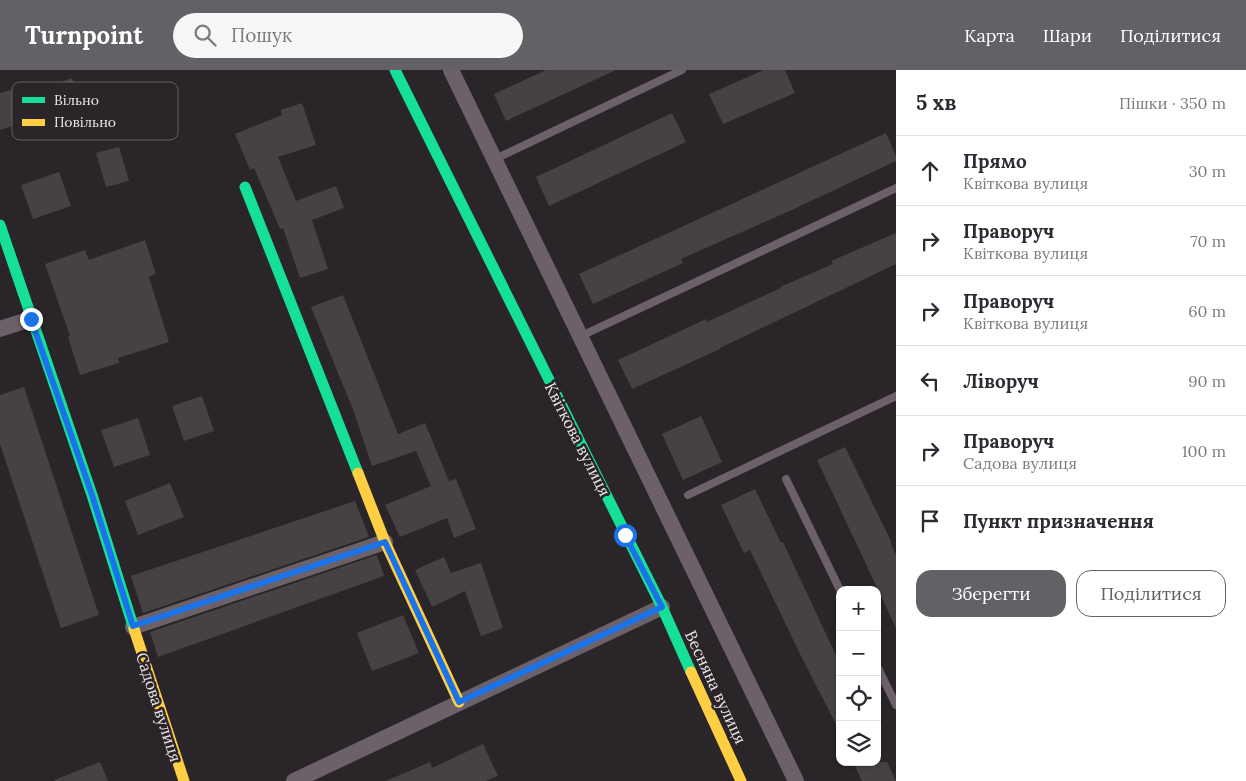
<!DOCTYPE html>
<html lang="uk">
<meta charset="utf-8">
<style>
body{margin:0;font-family:Lora,serif;background:#f7f7f7;color:#2b2b33}
.controls{position:absolute;right:15px;bottom:15px;display:grid;overflow:hidden;border-radius:10px;box-shadow:0 1px 4px #0004}
.controls button{width:45px;height:45px;display:grid;place-items:center;padding:0;border:0;border-bottom:1px solid #e1e1e2;background:#fff;color:#2b2b33;font:25px sans-serif}
.stop{position:absolute;width:15px;height:15px;margin:-11px;border:4px solid #1a73e8;border-radius:50%;background:#fff}
.stop.end{background:#1a73e8;border-color:#fff;box-shadow:0 1px 5px #0008}
.list{margin:0;padding:0;list-style:none}
h2{display:flex;justify-content:space-between;align-items:center;height:65px;margin:0;padding:0 20px;font-size:21px}
h2 small{font-size:16px;font-weight:400;color:#7c7c81}
.list li{display:grid;grid-template-columns:32px 1fr auto;gap:15px;align-items:center;box-sizing:border-box;height:70px;padding:0 20px;border-top:1px solid #e1e1e2}
.list b{display:block;font-size:19px;white-space:nowrap}
.list p{margin:0;font-size:16px;white-space:nowrap;color:#7c7c81}
.list em{font-size:16px;font-style:normal;color:#7c7c81}
.actions{display:flex;gap:10px;padding:15px 20px}
.actions a{flex:1;padding:11px 0;border:1px solid #636166;border-radius:15px;text-align:center;font-size:18px;color:#636166}
.actions .main{background:#636166;color:#fff}
.icon{flex:none;width:28px;height:28px;fill:none;stroke:currentColor;stroke-width:2;stroke-linecap:round;stroke-linejoin:round}
.map{position:relative;flex:none;width:896px;height:711px;overflow:hidden}
header{display:flex;align-items:center;gap:30px;box-sizing:border-box;height:70px;padding:0 25px;background:#636166;color:#fff}
header strong{font-size:24px}
nav{display:flex;gap:28px;margin-inline-start:auto;font-size:18px}
.search{width:350px;height:45px;background:#f7f7f7;display:flex;align-items:center;gap:12px;box-sizing:border-box;padding:0 18px;border-radius:28px;color:#7c7c81;font-size:19px}
main{display:flex}
aside{flex:1;background:#fff}
.map>svg:first-child{display:block}
.building{fill:#464244}
.lines{fill:none;stroke-linecap:round;stroke-linejoin:round}
.lane{stroke:#6c6168;stroke-width:8}
.street{stroke:#6c6168;stroke-width:16}
.fast{stroke:#16e098;stroke-width:11}
.slow{stroke:#ffcf43;stroke-width:11}
.route{stroke:#1a73e8;stroke-width:6}
.labels{text-anchor:middle;dominant-baseline:central;stroke-width:5;stroke-linejoin:round;paint-order:stroke}
.street-label{font-size:16px;fill:#eae5e8;stroke:#2b2428}
.key{fill:#2b2428;stroke:#645e62;stroke-width:1}
.key-label{font-size:14px;fill:#eae5e8}
</style>
<header>
<strong>Turnpoint</strong>
<div class="search"><svg class="icon" aria-label="search" viewBox="0 0 24 24"><circle cx="10" cy="10" r="6"/><path d="M15 15l6 6"/></svg>Пошук</div>
<nav><a>Карта</a><a>Шари</a><a>Поділитися</a></nav>
</header>
<main>
<div class="map">
<svg width="896" height="711" viewBox="0 0 896 711">
<rect width="100%" height="100%" fill="#2a2528"/>
<!-- building -->
<g class="building">
<path d="M 546,0 L 616,0 L 506,51 L 494,24 Z"/>
<path d="M 764,0 L 785,0 L 795,23 L 723,54 L 709,24 Z"/>
<path d="M 72,8 L 81,34 L 0,60 L 0,23 L 31,14 L 34,22 Z"/>
<path d="M 302,33 L 316,75 L 278,87 L 296,131 L 336,116 L 344,138 L 312,150 L 328,199 L 300,208 L 283,158 L 280,159 L 254,98 L 250,100 L 235,64 L 282,45 L 281,40 Z"/>
<path d="M 672,43 L 686,72 L 549,136 L 536,107 Z"/>
<path d="M 886,63 L 896,86 L 896,91 L 794,139 L 681,189 L 683,193 L 593,234 L 579,204 Z"/>
<path d="M 119,77 L 129,111 L 106,117 L 96,83 Z"/>
<path d="M 59,102 L 71,136 L 33,149 L 21,115 Z"/>
<path d="M 896,163 L 896,194 L 720,278 L 720,279 L 632,319 L 618,290 L 706,249 L 707,252 L 781,218 L 780,217 L 833,194 L 831,191 Z"/>
<path d="M 145,170 L 156,204 L 149,207 L 169,272 L 118,288 L 119,293 L 80,305 L 68,267 L 70,266 L 45,194 L 85,180 L 89,190 Z"/>
<path d="M 343,225 L 398,364 L 425,353 L 449,411 L 456,409 L 476,459 L 454,468 L 447,448 L 400,467 L 385,435 L 431,416 L 416,381 L 372,396 L 354,342 L 311,237 Z"/>
<path d="M 24,317 L 99,545 L 61,558 L 0,374 L 0,325 Z"/>
<path d="M 202,326 L 214,361 L 184,371 L 172,336 Z"/>
<path d="M 701,346 L 722,392 L 683,410 L 662,364 Z"/>
<path d="M 138,348 L 150,385 L 114,397 L 101,360 Z"/>
<path d="M 845,377 L 891,471 L 890,471 L 896,485 L 896,558 L 817,390 Z"/>
<path d="M 170,413 L 184,447 L 138,465 L 125,431 Z"/>
<path d="M 755,419 L 781,473 L 783,472 L 840,594 L 840,662 L 801,586 L 750,480 L 744,483 L 721,435 Z"/>
<path d="M 355,431 L 369,467 L 143,543 L 131,506 Z"/>
<path d="M 377,485 L 384,506 L 158,587 L 150,562 Z"/>
<path d="M 444,487 L 451,503 L 481,493 L 503,558 L 481,566 L 465,521 L 432,537 L 415,500 Z"/>
<path d="M 403,545 L 419,583 L 372,601 L 357,563 Z"/>
<path d="M 483,674 L 498,706 L 486,711 L 386,711 L 430,692 L 432,698 Z"/>
<path d="M 100,692 L 108,711 L 55,711 L 54,710 Z"/>
<path d="M 853,692 L 887,692 L 896,711 L 862,711 Z"/>
</g>
<g class="lines">
<!-- lane -->
<g class="lane">
<path d="M 495,89 L 682,0"/>
<path d="M 581,266 L 896,118"/>
<path d="M 786,409 L 840,520"/>
<path d="M 688,425 L 896,326"/>
<path d="M 877,596 L 896,635"/>
</g>
<!-- street -->
<g class="street">
<path d="M 451,0 L 796,711"/>
<path d="M 0,259 L 31,249"/>
<path d="M 133,557 L 385,472"/>
<path d="M 294,711 L 662,537"/>
</g>
<!-- fast -->
<g class="fast">
<path d="M 395,0 L 662,537 L 691,602"/>
<path d="M 245,117 L 358,403"/>
<path d="M 0,155 L 92,425 L 134,559"/>
</g>
<!-- slow -->
<g class="slow">
<path d="M 358,403 L 385,472 L 459,632"/>
<path d="M 134,559 L 184,711"/>
<path d="M 691,602 L 741,711"/>
</g>
</g>
<g class="lines">
<!-- route -->
<path class="route" d="M 31,249 L 92,425 L 133,556 L 385,472 L 459,632 L 662,537 L 625,465"/>
</g>
<g class="labels">
<!-- street labels -->
<g class="street-label">
<text transform="translate(578 369) rotate(63)">Квіткова вулиця</text>
<text transform="translate(716 617) rotate(65)">Весняна вулиця</text>
<text transform="translate(159 637) rotate(72)">Садова вулиця</text>
</g>
</g>
<!-- legend -->
<rect x="12" y="12" width="166" height="58" rx="8" class="key"/>
<rect x="22" y="27" width="23" height="6" fill="#16e098"/>
<rect x="22" y="49" width="23" height="7" fill="#ffcf43"/>
<g class="key-label">
<text x="54" y="35">Вільно</text>
<text x="54" y="57">Повільно</text>
</g>
</svg>
<div class="controls">
<button>+</button>
<button>−</button>
<button><svg class="icon" aria-label="locate" viewBox="0 0 24 24"><circle cx="12" cy="12" r="6"/><path d="M12 2v4M12 18v4M2 12h4M18 12h4"/></svg></button>
<button><svg class="icon" aria-label="layers" viewBox="0 0 24 24"><path d="M12 4l9 5-9 5-9-5zM3 14l9 5 9-5"/></svg></button>
</div>
<div class="stop" style="left:625px;top:465px"></div>
<div class="stop end" style="left:31px;top:249px"></div>
</div>
<aside>
<h2>5 хв<small>Пішки · 350 m</small></h2>
<ul class="list">
<li><svg class="icon" aria-label="ahead" viewBox="0 0 24 24"><path d="M12 20V5M6 11l6-6 6 6"/></svg><div><b>Прямо</b><p>Квіткова вулиця</p></div><em>30 m</em></li>
<li><svg class="icon" aria-label="right" viewBox="0 0 24 24"><path d="M7 20v-9h11M14 6l5 5-5 5"/></svg><div><b>Праворуч</b><p>Квіткова вулиця</p></div><em>70 m</em></li>
<li><svg class="icon" aria-label="right" viewBox="0 0 24 24"><path d="M7 20v-9h11M14 6l5 5-5 5"/></svg><div><b>Праворуч</b><p>Квіткова вулиця</p></div><em>60 m</em></li>
<li><svg class="icon" aria-label="left" viewBox="0 0 24 24"><path d="M17 20v-9H6M10 6l-5 5 5 5"/></svg><div><b>Ліворуч</b></div><em>90 m</em></li>
<li><svg class="icon" aria-label="right" viewBox="0 0 24 24"><path d="M7 20v-9h11M14 6l5 5-5 5"/></svg><div><b>Праворуч</b><p>Садова вулиця</p></div><em>100 m</em></li>
<li><svg class="icon" aria-label="arrive" viewBox="0 0 24 24"><path d="M6 21V4h12l-3 4 3 4H6"/></svg><div><b>Пункт призначення</b></div></li>
</ul>
<div class="actions"><a class="main">Зберегти</a><a>Поділитися</a></div>
</aside>
</main>
